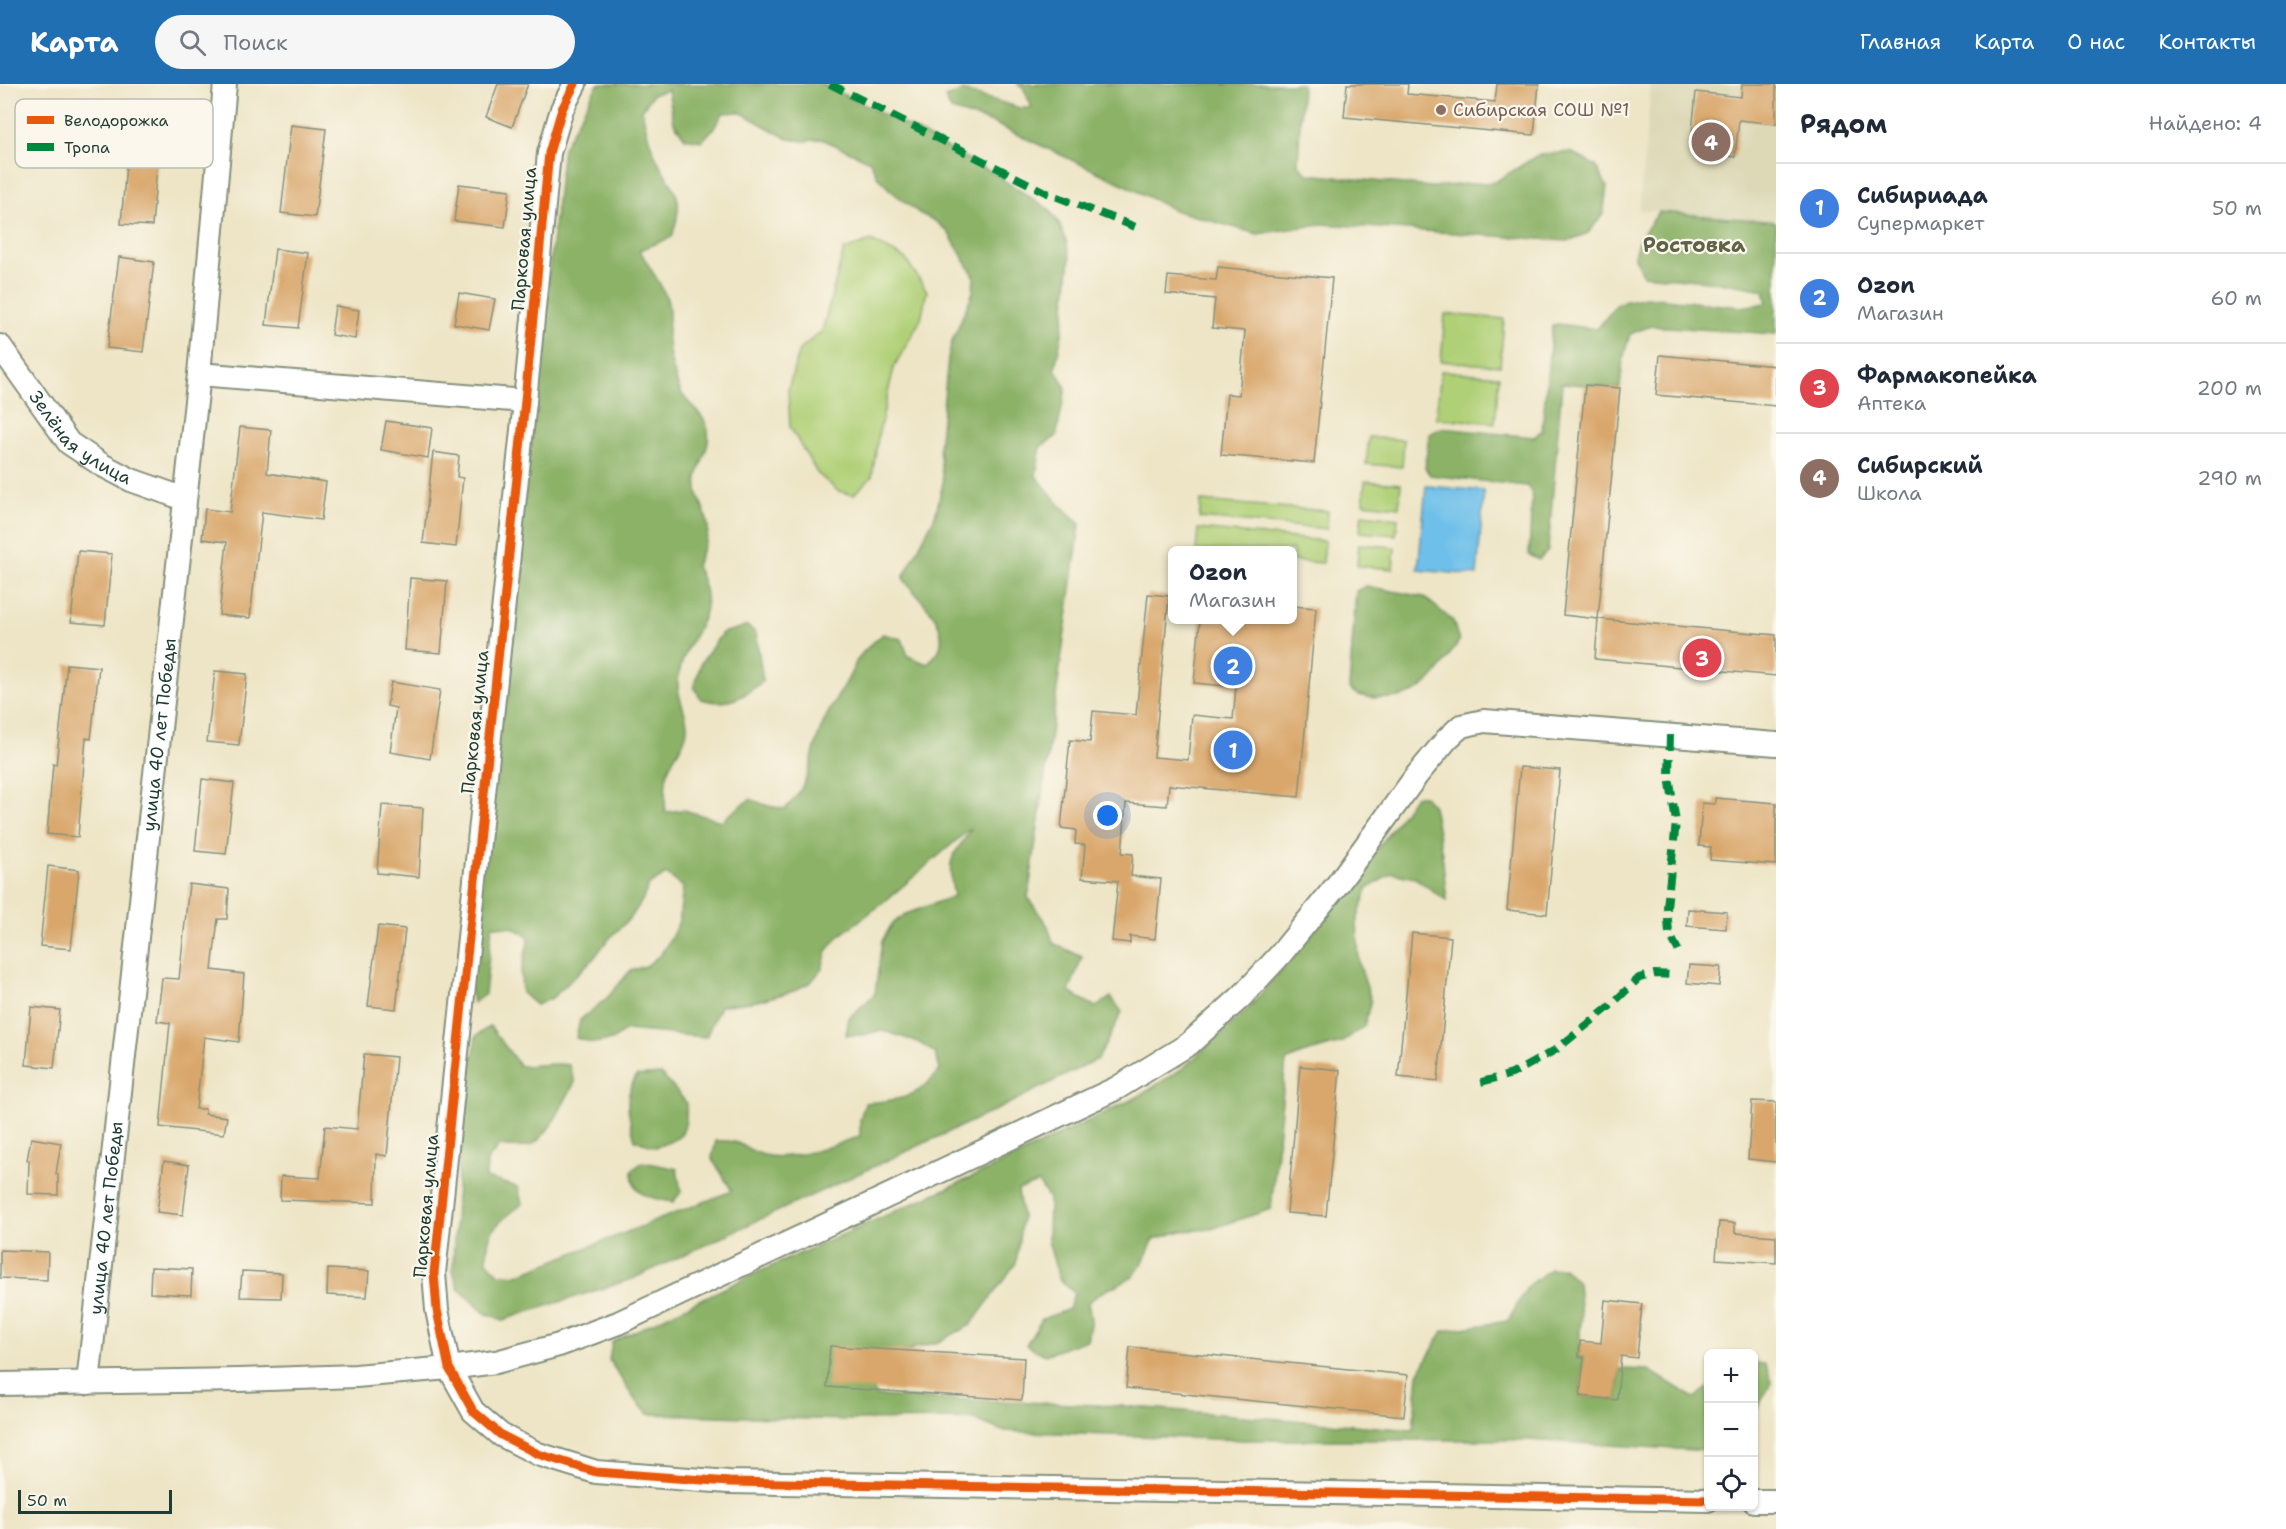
<!DOCTYPE html>
<html lang="ru">
<meta charset="utf-8">
<style>
body{margin:0;font-family:"Shantell Sans",sans-serif;background:#f6f6f7;color:#1f2937}
.controls{position:absolute;right:18px;bottom:18px;display:grid;overflow:hidden;border-radius:9px;box-shadow:0 2px 4px #0004}
.controls button{width:54px;height:54px;display:grid;place-items:center;padding:0;border:0;border-bottom:2px solid #e0e1e3;background:#fff;color:#1f2937;font:30px sans-serif}
.scale{position:absolute;left:18px;bottom:15px;width:154px;box-sizing:border-box;padding-left:6px;border:3px solid #1f3d34;border-top:0;font-size:16px;line-height:21px;white-space:nowrap;color:#1f3d34;-webkit-text-stroke:4px #fbf7ec;paint-order:stroke}
.you{position:absolute;left:1108px;top:732px;width:21px;height:21px;margin:-15px;border:4px solid #fff;border-radius:50%;background:#1a73e8;box-shadow:0 0 0 9px #1a73e833}
.badge{display:grid;place-items:center;width:39px;height:39px;border-radius:50%;background:#1f6fb2;color:#fff;font-size:20px;font-weight:700}
.pin{position:absolute;translate:-50% -50%;border:3px solid #fff;box-shadow:0 2px 6px #0006}
.popup{position:absolute;left:1168px;top:462px;width:129px;height:78px;box-sizing:border-box;display:grid;place-content:center;border-radius:9px;background:#fff;filter:drop-shadow(0 2px 4px #0005);font-size:20px;white-space:nowrap;color:#747a83}
.popup b{font-size:22px;color:#1f2937}
.popup::after{content:'';position:absolute;left:50%;top:100%;margin-left:-12px;border:12px solid transparent;border-top-color:#fff}
.list{margin:0;padding:0;list-style:none}
h2{display:flex;justify-content:space-between;align-items:center;height:78px;margin:0;padding:0 24px;font-size:26px}
h2 small{font-size:20px;font-weight:400;color:#747a83}
.list li{display:grid;grid-template-columns:39px 1fr auto;gap:18px;align-items:center;box-sizing:border-box;height:90px;padding:0 24px;border-top:2px solid #e0e1e3}
.list b{display:block;font-size:22px;white-space:nowrap}
.list p{margin:0;font-size:20px;white-space:nowrap;color:#747a83}
.list em{font-size:20px;font-style:normal;color:#747a83}
.icon{flex:none;width:33px;height:33px;fill:none;stroke:currentColor;stroke-width:2;stroke-linecap:round;stroke-linejoin:round}
.map{position:relative;flex:none;width:1776px;height:1445px;overflow:hidden}
header{display:flex;align-items:center;gap:36px;box-sizing:border-box;height:84px;padding:0 30px;background:#1f6fb2;color:#fff}
header strong{font-size:28px}
nav{display:flex;gap:33px;margin-inline-start:auto;font-size:21px}
.search{width:420px;height:54px;background:#f6f6f7;display:flex;align-items:center;gap:15px;box-sizing:border-box;padding:0 21px;border-radius:33px;color:#747a83;font-size:22px}
main{display:flex}
aside{flex:1;background:#fff}
.map>svg:first-child{display:block}
.built{fill:#ddd9b7}
.green{fill:#b0d077;stroke:#688656;stroke-width:1.5}
.forest{fill:#8cb268;stroke:#56784e;stroke-width:1.5;fill-rule:evenodd}
.water{fill:#6ec0ea;stroke:#467e8f;stroke-width:1.5}
.building{fill:#d9a76c}
.lines{fill:none;stroke-linecap:round;stroke-linejoin:round}
.minor-casing{stroke:#86917d;stroke-width:26}
.minor{stroke:#fff;stroke-width:22}
.quiet{stroke:#00873e;stroke-width:8;stroke-dasharray:15 8;stroke-linecap:butt}
.cycleway-casing{stroke:#fbf7ec;stroke-width:13}
.cycleway{stroke:#e8590c;stroke-width:9}
.education-dot{fill:#8d6e63;stroke:#fbf7ec;stroke-width:2}
.labels{text-anchor:middle;dominant-baseline:central;stroke-width:4.5;stroke-linejoin:round;paint-order:stroke}
.education-label{font-size:18px;fill:#785e54;stroke:#fbf7ec;text-anchor:start}
.street-label{font-size:18px;fill:#1f3d34;stroke:#fbf7ec}
.quarter-label{font-size:21px;font-weight:bold;fill:#606248;stroke:#fbf7ec}
.key{fill:#fbf7ec;stroke:#b9bfb5;stroke-width:1.5}
.key-label{font-size:16px;fill:#1f3d34}
</style>
<header>
<strong>Карта</strong>
<div class="search"><svg class="icon" aria-label="search" viewBox="0 0 24 24"><circle cx="10" cy="10" r="6"/><path d="M15 15l6 6"/></svg>Поиск</div>
<nav><a>Главная</a><a>Карта</a><a>О нас</a><a>Контакты</a></nav>
</header>
<main>
<div class="map">
<svg width="1776" height="1445" viewBox="0 0 1776 1445">
<rect width="100%" height="100%" fill="#fbf7ec"/>
<filter id="ink" filterUnits="userSpaceOnUse"><feTurbulence type="fractalNoise" baseFrequency=".0167" numOctaves="2"/><feDisplacementMap in="SourceGraphic" scale="12" xChannelSelector="R" yChannelSelector="G"/><feConvolveMatrix kernelMatrix="1 2 1 2 8 2 1 2 1" color-interpolation-filters="sRGB"/></filter>
<filter id="wash" filterUnits="userSpaceOnUse"><feTurbulence type="fractalNoise" baseFrequency=".008" numOctaves="4" result="noise"/><feDisplacementMap in="SourceGraphic" scale="24" xChannelSelector="R" yChannelSelector="G"/><feGaussianBlur stdDeviation="1.35" result="paint"/><feColorMatrix in="noise" values="0 0 0 0 0 0 0 0 0 0 0 0 0 0 0 0 0 1.4 0 .05"/><feComposite in="paint" operator="in"/></filter>
<g filter="url(#wash)">
<rect width="100%" height="100%" fill="#eee5c6"/>
<!-- built -->
<path class="built" d="M 1651,0 L 1776,0 L 1776,138 L 1639,126 Z"/>
<!-- green -->
<g class="green">
<path d="M 871,157 L 905,174 L 927,207 L 921,235 L 894,283 L 879,348 L 872,393 L 853,411 L 838,407 L 817,389 L 790,343 L 788,306 L 799,266 L 822,247 L 844,166 Z"/>
<path d="M 1445,230 L 1504,235 L 1500,282 L 1441,277 Z"/>
<path d="M 1441,287 L 1499,292 L 1495,339 L 1436,334 Z"/>
<path d="M 1369,353 L 1404,356 L 1402,383 L 1366,380 Z"/>
<path d="M 1365,397 L 1401,400 L 1399,423 L 1363,419 Z"/>
<path d="M 1201,417 L 1328,427 L 1327,445 L 1199,434 Z"/>
<path d="M 1362,430 L 1398,434 L 1396,451 L 1360,448 Z"/>
<path d="M 1198,445 L 1325,457 L 1323,479 L 1293,477 L 1293,466 L 1196,466 Z"/>
<path d="M 1359,460 L 1395,463 L 1393,485 L 1357,482 Z"/>
</g>
<!-- forest -->
<g class="forest">
<path d="M 598,0 L 822,0 L 917,47 L 989,87 L 1049,125 L 1059,139 L 1066,157 L 1070,174 L 1063,244 L 1055,285 L 1066,304 L 1056,353 L 1041,362 L 1036,392 L 1058,419 L 1080,440 L 1028,814 L 1048,842 L 1053,859 L 1082,873 L 1069,908 L 1096,923 L 1111,913 L 1122,928 L 1098,975 L 998,1025 L 632,1195 L 503,1236 L 485,1229 L 458,1204 L 453,1186 L 456,1115 L 465,1002 L 474,969 L 476,952 L 490,942 L 520,982 C 537,982 552,978 569,981 L 575,998 C 565,1015 552,1046 536,1058 C 525,1066 511,1063 499,1062 L 487,1077 L 486,1094 L 518,1103 L 522,1120 C 498,1140 486,1143 487,1177 L 499,1190 L 517,1191 L 732,1107 L 712,1074 L 716,1057 C 742,1055 743,1065 764,1071 C 791,1078 834,1061 860,1052 L 860,1035 L 865,1019 C 899,1016 918,1015 940,986 L 935,969 L 918,958 L 881,946 L 864,951 L 846,951 L 849,934 L 875,910 L 882,857 L 892,840 L 906,830 L 954,812 C 952,801 948,783 953,773 C 957,763 966,755 971,744 L 883,819 L 839,852 L 827,867 L 822,885 L 811,898 L 794,907 L 757,917 L 720,922 L 706,953 L 626,946 L 612,956 L 593,959 L 576,954 L 580,936 L 608,913 L 630,887 L 646,882 L 661,870 L 671,854 L 679,837 L 683,803 L 666,790 L 649,801 L 642,817 L 632,832 L 606,858 L 594,874 L 552,914 L 536,921 L 522,909 L 521,889 L 529,853 L 512,843 L 492,842 L 485,910 L 473,919 L 468,895 L 563,64 ZM 668,6 L 674,39 L 685,54 L 702,57 L 714,44 L 723,29 L 740,28 L 788,55 L 804,57 L 822,55 L 870,77 L 877,92 L 890,106 L 919,129 L 935,137 L 948,148 L 974,192 L 973,208 L 952,257 L 948,274 L 939,364 L 943,399 L 935,432 L 903,494 C 915,513 951,538 939,566 C 937,571 930,576 927,580 L 908,572 L 902,555 L 883,550 C 874,558 863,566 857,576 C 854,582 852,588 849,593 C 840,610 829,624 822,642 C 808,676 814,696 785,725 L 768,722 L 750,715 L 721,737 L 684,726 L 665,728 C 666,716 664,702 667,690 C 670,674 687,661 687,644 C 688,626 674,613 679,590 C 688,543 724,535 696,482 C 700,471 707,458 708,447 C 709,428 694,413 697,394 C 700,377 714,358 706,340 C 701,327 684,318 679,304 C 673,287 667,268 668,250 C 668,239 671,230 668,219 C 664,201 648,184 640,166 L 672,153 C 675,142 680,128 678,116 C 675,103 665,91 659,79 C 650,63 646,44 642,26 L 653,10 Z"/>
<path d="M 1017,0 L 1302,0 L 1298,80 L 1308,90 L 1431,103 L 1495,98 L 1538,71 L 1571,68 L 1596,82 L 1607,103 L 1603,131 L 1588,149 L 1568,157 L 1322,140 L 1257,150 L 1174,126 L 1121,99 L 993,39 L 951,26 L 945,14 L 963,7 L 1020,24 L 1032,24 L 1023,3 Z"/>
<path d="M 1659,128 L 1776,138 L 1776,250 L 1651,242 L 1630,250 L 1623,275 L 1620,304 L 1562,299 L 1548,467 L 1539,476 L 1529,471 L 1532,409 L 1527,402 L 1430,391 L 1425,384 L 1429,350 L 1440,344 L 1534,353 L 1542,346 L 1552,242 L 1557,240 L 1597,245 L 1618,219 L 1646,213 L 1741,223 L 1767,219 L 1764,206 L 1719,198 L 1643,191 L 1634,171 L 1639,155 Z"/>
<path d="M 1366,502 L 1424,513 L 1453,537 L 1459,557 C 1436,591 1424,617 1378,614 C 1365,613 1358,613 1349,604 L 1356,507 Z"/>
<path d="M 747,542 L 756,549 L 763,597 C 743,614 728,623 701,615 L 694,603 L 701,579 L 722,549 Z"/>
<path d="M 1415,712 L 1424,712 L 1433,722 L 1442,770 L 1447,817 L 1415,794 L 1392,789 L 1367,805 L 1357,837 L 1359,879 L 1371,916 L 1364,942 L 1341,959 L 1302,970 L 1286,977 L 1271,1125 L 1211,1145 L 1182,1147 L 1154,1155 L 1143,1178 L 1133,1193 L 1106,1206 L 1088,1218 L 1091,1236 L 1087,1256 L 1045,1271 L 1026,1261 L 1042,1235 L 1069,1225 L 1074,1209 L 1059,1195 L 1048,1157 L 1049,1114 L 1038,1099 L 1018,1106 L 1022,1133 L 1016,1179 L 971,1241 L 938,1258 L 889,1271 L 869,1296 L 876,1312 L 1123,1322 L 1413,1346 L 1418,1290 L 1443,1247 L 1508,1237 L 1528,1202 L 1550,1185 L 1564,1184 L 1578,1198 L 1581,1232 L 1579,1273 L 1584,1273 L 1580,1312 L 1617,1316 L 1620,1285 L 1649,1286 L 1694,1314 L 1708,1304 L 1708,1367 L 1528,1356 L 1243,1356 L 1003,1347 L 972,1335 L 847,1336 L 648,1330 L 633,1313 L 609,1276 L 612,1258 L 754,1190 L 990,1085 L 1141,1011 L 1183,984 L 1247,926 L 1298,866 L 1369,777 Z"/>
<path d="M 661,990 L 686,1018 C 687,1047 685,1055 655,1063 L 635,1056 C 629,1033 622,1012 637,992 Z"/>
<path d="M 643,1078 L 677,1085 L 681,1108 L 673,1118 C 650,1114 632,1113 632,1086 Z"/>
<path d="M 1754,1279 L 1765,1280 L 1772,1298 L 1754,1330 Z"/>
</g>
<!-- water -->
<path class="water" d="M 1426,402 L 1484,407 L 1477,491 L 1418,486 Z"/>
<g id="blocks">
<!-- building -->
<g class="building">
<path d="M 498,0 L 528,0 L 512,43 L 486,33 Z"/>
<path d="M 1347,0 L 1408,0 L 1407,10 L 1495,18 L 1497,0 L 1539,0 L 1534,51 L 1344,33 Z"/>
<path d="M 1742,0 L 1776,0 L 1776,40 L 1739,36 L 1735,73 L 1690,68 L 1696,8 L 1741,13 Z"/>
<path d="M 291,41 L 326,45 L 315,133 L 281,129 Z"/>
<path d="M 129,44 L 160,46 L 152,142 L 121,140 Z"/>
<path d="M 459,100 L 510,106 L 505,143 L 454,137 Z"/>
<path d="M 275,165 L 308,169 L 298,244 L 266,241 Z"/>
<path d="M 119,173 L 154,178 L 143,268 L 107,264 Z"/>
<path d="M 1218,183 L 1332,194 L 1314,379 L 1221,371 L 1227,310 L 1239,311 L 1245,247 L 1212,244 L 1215,215 L 1166,210 L 1168,192 L 1216,196 Z"/>
<path d="M 459,209 L 495,215 L 489,246 L 454,240 Z"/>
<path d="M 335,222 L 359,226 L 355,255 L 331,251 Z"/>
<path d="M 1660,271 L 1776,282 L 1776,322 L 1656,311 Z"/>
<path d="M 1585,301 L 1620,304 L 1598,535 L 1563,531 Z"/>
<path d="M 386,337 L 432,344 L 428,374 L 381,366 Z"/>
<path d="M 240,343 L 271,346 L 267,389 L 326,398 L 321,436 L 262,428 L 250,534 L 219,531 L 227,458 L 202,455 L 205,425 L 230,428 Z"/>
<path d="M 433,368 L 459,372 L 457,393 L 463,394 L 456,463 L 423,459 Z"/>
<path d="M 78,467 L 112,470 L 105,541 L 71,538 Z"/>
<path d="M 410,494 L 447,497 L 441,569 L 405,566 Z"/>
<path d="M 1148,510 L 1169,512 L 1154,673 L 1188,676 L 1192,631 L 1233,635 L 1236,603 L 1194,599 L 1200,536 L 1293,536 L 1293,522 L 1316,524 L 1299,713 L 1169,701 L 1167,722 L 1126,719 L 1122,769 L 1133,770 L 1131,792 L 1161,795 L 1155,855 L 1130,852 L 1130,859 L 1112,857 L 1118,797 L 1082,794 L 1085,761 L 1075,760 L 1076,746 L 1061,744 L 1070,656 L 1090,658 L 1093,627 L 1136,631 Z"/>
<path d="M 1598,535 L 1776,551 L 1776,592 L 1595,575 Z"/>
<path d="M 67,580 L 99,583 L 91,655 L 86,654 L 78,753 L 47,750 L 53,680 L 56,681 Z"/>
<path d="M 215,587 L 247,590 L 239,661 L 207,658 Z"/>
<path d="M 391,598 L 440,606 L 430,675 L 390,668 L 396,624 L 387,622 Z"/>
<path d="M 1520,683 L 1560,686 L 1547,830 L 1507,826 Z"/>
<path d="M 202,695 L 234,699 L 226,770 L 195,767 Z"/>
<path d="M 1715,714 L 1776,719 L 1776,781 L 1710,776 L 1711,763 L 1699,762 L 1702,719 L 1715,720 Z"/>
<path d="M 382,721 L 423,724 L 419,793 L 377,789 Z"/>
<path d="M 48,782 L 79,786 L 71,865 L 40,862 Z"/>
<path d="M 189,800 L 229,805 L 227,835 L 218,835 L 212,886 L 244,890 L 239,958 L 204,953 L 196,1025 L 205,1025 L 205,1030 L 227,1033 L 224,1050 L 160,1043 L 170,939 L 157,937 L 162,894 L 179,895 Z"/>
<path d="M 1688,825 L 1727,828 L 1726,845 L 1687,842 Z"/>
<path d="M 378,842 L 405,845 L 396,925 L 368,922 Z"/>
<path d="M 1412,849 L 1451,853 L 1438,997 L 1398,993 Z"/>
<path d="M 1689,881 L 1721,883 L 1719,902 L 1687,899 Z"/>
<path d="M 31,923 L 60,926 L 54,984 L 26,981 Z"/>
<path d="M 364,970 L 396,973 L 387,1072 L 376,1070 L 375,1119 L 280,1116 L 281,1092 L 320,1094 L 325,1042 L 357,1045 Z"/>
<path d="M 1300,982 L 1340,986 L 1326,1132 L 1287,1129 Z"/>
<path d="M 1752,1017 L 1776,1018 L 1776,1078 L 1748,1075 Z"/>
<path d="M 31,1054 L 61,1059 L 56,1090 L 58,1090 L 58,1111 L 28,1110 L 29,1076 L 27,1076 Z"/>
<path d="M 164,1077 L 189,1081 L 183,1131 L 157,1128 Z"/>
<path d="M 1719,1138 L 1735,1139 L 1735,1149 L 1776,1152 L 1776,1179 L 1716,1175 Z"/>
<path d="M 0,1166 L 48,1168 L 47,1196 L 0,1194 Z"/>
<path d="M 151,1183 L 192,1185 L 191,1211 L 150,1209 Z"/>
<path d="M 328,1185 L 369,1187 L 367,1213 L 327,1211 Z"/>
<path d="M 242,1187 L 282,1189 L 281,1214 L 240,1213 Z"/>
<path d="M 1605,1216 L 1642,1220 L 1637,1274 L 1621,1272 L 1617,1316 L 1580,1312 L 1584,1273 L 1579,1273 L 1580,1257 L 1601,1259 Z"/>
<path d="M 830,1262 L 1024,1274 L 1022,1316 L 827,1303 Z"/>
<path d="M 1130,1263 L 1408,1291 L 1404,1332 L 1126,1304 Z"/>
</g>
</g>
</g>
<g filter="url(#ink)">
<use href="#blocks" fill-opacity="0" stroke="#86917d" stroke-width="1.5"/>
<g class="lines">
<defs>
<g id="minor">
<path d="M 575,0 L 562,25 L 549,69 L 525,317 L 434,1189 L 437,1226 L 449,1284 L 473,1327 L 501,1351 L 538,1370 L 596,1388 L 729,1398 L 1708,1416"/>
<path id="s1" d="M 0,262 L 69,359 L 102,381 L 131,396 L 185,415"/>
<path d="M 199,290 L 525,317"/>
<path id="s2" d="M 88,1299 L 199,290 L 225,0"/>
<path d="M 0,1300 L 238,1296 L 356,1292 L 449,1284 L 496,1278 L 559,1261 L 618,1239 L 1117,1004 L 1189,960 L 1242,912 L 1280,871 L 1337,801 L 1417,691 L 1447,655 L 1461,642 L 1484,637 L 1776,660"/>
<path d="M 1754,1417 L 1776,1417"/>
</g>
</defs>
<!-- minor casing -->
<use href="#minor" class="minor-casing"/>
<!-- minor -->
<use href="#minor" class="minor"/>
<!-- quiet -->
<g class="quiet">
<path d="M 830,0 L 1047,109 L 1141,145"/>
<path d="M 1670,651 L 1669,692 L 1676,738 L 1667,823 L 1669,849 L 1678,866"/>
<path d="M 1481,998 L 1512,990 L 1557,965 L 1609,923 L 1639,894 L 1655,890 L 1673,891"/>
</g>
<defs>
<path id="cycleway" d="M 575,0 L 562,25 L 549,69 L 525,317 L 434,1189 L 437,1226 L 449,1284 L 473,1327 L 501,1351 L 538,1370 L 596,1388 L 729,1398 L 1708,1416"/>
</defs>
<!-- cycleway casing -->
<use href="#cycleway" class="cycleway-casing"/>
<!-- cycleway -->
<use href="#cycleway" class="cycleway"/>
</g>
</g>
<!-- markers -->
<circle class="education-dot" cx="1441" cy="26" r="6"/>
<g class="labels">
<!-- education labels -->
<g class="education-label">
<text x="1453" y="26">Сибирская СОШ №1</text>
</g>
<!-- street labels -->
<g class="street-label">
<text transform="translate(524 155) rotate(-85)">Парковая улица</text>
<text stroke="none"><textPath href="#s1" startOffset="124">Зелёная улица</textPath></text>
<text transform="translate(475 638) rotate(-84)">Парковая улица</text>
<text stroke="none"><textPath href="#s2" startOffset="652">улица 40 лет Победы</textPath></text>
<text transform="translate(426 1122) rotate(-85)">Парковая улица</text>
<text stroke="none"><textPath href="#s2" startOffset="166">улица 40 лет Победы</textPath></text>
</g>
<!-- quarter labels -->
<g class="quarter-label">
<text x="1694" y="161">Ростовка</text>
</g>
</g>
<!-- legend -->
<rect x="15" y="15" width="198" height="69" rx="9" class="key"/>
<rect x="27" y="32" width="27" height="8" fill="#e8590c"/>
<rect x="27" y="59" width="27" height="8" fill="#00873e"/>
<g class="key-label">
<text x="64" y="42">Велодорожка</text>
<text x="64" y="69">Тропа</text>
</g>
</svg>
<div class="controls">
<button>+</button>
<button>−</button>
<button><svg class="icon" aria-label="locate" viewBox="0 0 24 24"><circle cx="12" cy="12" r="6"/><path d="M12 2v4M12 18v4M2 12h4M18 12h4"/></svg></button>
</div>
<div class="scale">50 m</div>
<div class="you"></div>
<div class="pin badge" style="left:1233px;top:666px;background:#3f7fe0">1</div>
<div class="pin badge" style="left:1233px;top:582px;background:#3f7fe0">2</div>
<div class="popup"><b>Ozon</b>Магазин</div>
<div class="pin badge" style="left:1702px;top:574px;background:#e0444e">3</div>
<div class="pin badge" style="left:1711px;top:58px;background:#8d6e63">4</div>
</div>
<aside>
<h2>Рядом<small>Найдено: 4</small></h2>
<ul class="list">
<li><span class="badge" style="background:#3f7fe0">1</span><div><b>Сибириада</b><p>Супермаркет</p></div><em>50 m</em></li>
<li><span class="badge" style="background:#3f7fe0">2</span><div><b>Ozon</b><p>Магазин</p></div><em>60 m</em></li>
<li><span class="badge" style="background:#e0444e">3</span><div><b>Фармакопейка</b><p>Аптека</p></div><em>200 m</em></li>
<li><span class="badge" style="background:#8d6e63">4</span><div><b>Сибирский</b><p>Школа</p></div><em>290 m</em></li>
</ul>
</aside>
</main>
